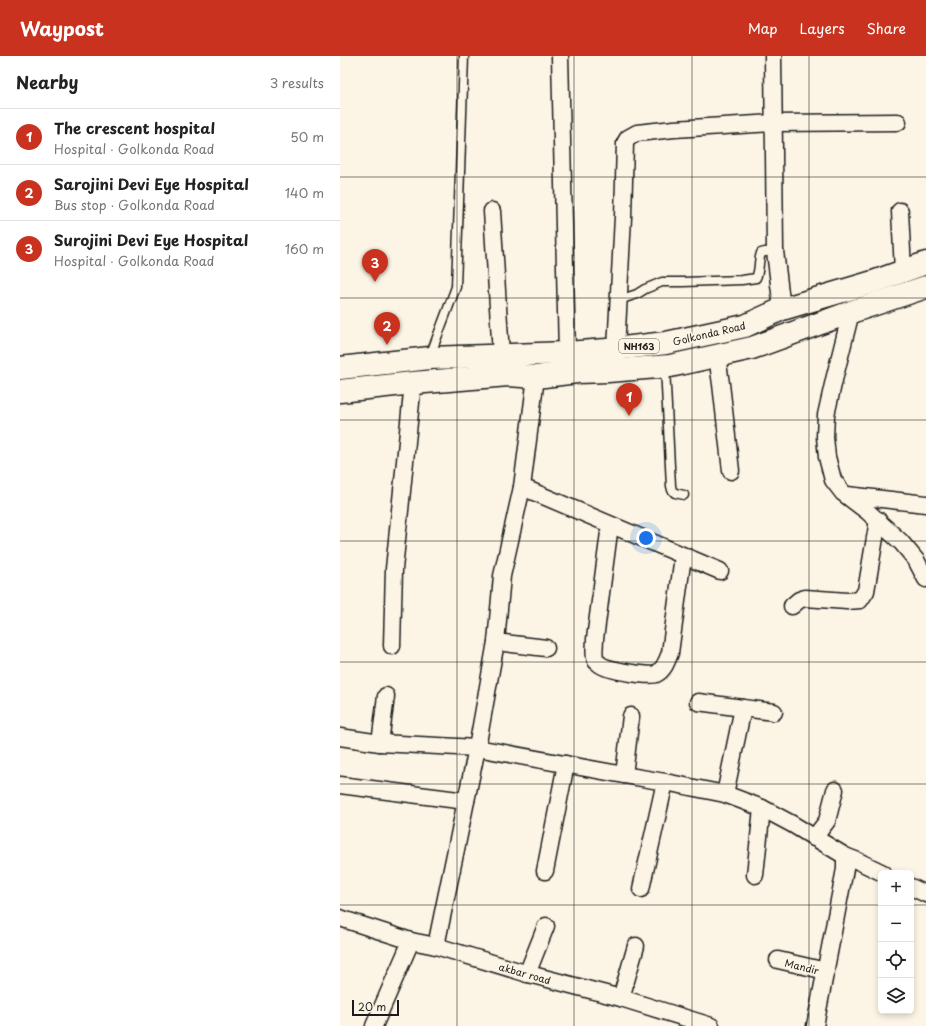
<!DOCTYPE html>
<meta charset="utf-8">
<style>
body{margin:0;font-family:"Playpen Sans",sans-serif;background:#f6f6f6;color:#222}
.controls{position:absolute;right:12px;bottom:12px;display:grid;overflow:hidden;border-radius:6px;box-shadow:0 2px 6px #0003}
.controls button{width:36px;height:36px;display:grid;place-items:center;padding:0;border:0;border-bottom:1px solid #e0e0e0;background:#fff;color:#222;font:20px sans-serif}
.scale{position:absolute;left:12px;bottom:10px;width:47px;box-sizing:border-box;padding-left:4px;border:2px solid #1c1c1c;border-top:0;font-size:11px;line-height:14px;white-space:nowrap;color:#1c1c1c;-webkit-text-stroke:3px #fcf5e5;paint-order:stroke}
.you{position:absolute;left:306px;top:482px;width:14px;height:14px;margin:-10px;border:3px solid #fff;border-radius:50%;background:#1a73e8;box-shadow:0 0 0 6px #1a73e833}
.badge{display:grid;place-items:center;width:26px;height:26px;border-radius:50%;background:#c8321e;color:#fff;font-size:13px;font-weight:700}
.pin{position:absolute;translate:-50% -33px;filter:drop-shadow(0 1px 2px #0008)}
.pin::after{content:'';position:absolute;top:21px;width:14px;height:12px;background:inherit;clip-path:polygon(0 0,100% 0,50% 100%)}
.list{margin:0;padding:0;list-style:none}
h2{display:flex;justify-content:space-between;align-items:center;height:52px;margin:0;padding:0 16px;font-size:17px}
h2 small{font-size:13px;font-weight:400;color:#767676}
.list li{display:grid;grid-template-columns:26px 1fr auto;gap:12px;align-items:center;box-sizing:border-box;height:56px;padding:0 16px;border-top:1px solid #e0e0e0}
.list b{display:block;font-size:15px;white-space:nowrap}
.list p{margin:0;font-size:13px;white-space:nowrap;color:#767676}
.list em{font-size:13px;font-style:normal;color:#767676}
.icon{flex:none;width:22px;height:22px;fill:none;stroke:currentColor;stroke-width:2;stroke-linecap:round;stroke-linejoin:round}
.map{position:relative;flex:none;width:586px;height:970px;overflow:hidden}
header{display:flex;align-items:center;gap:24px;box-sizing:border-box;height:56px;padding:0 20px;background:#c8321e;color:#fff}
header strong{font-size:19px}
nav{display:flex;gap:22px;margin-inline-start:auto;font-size:14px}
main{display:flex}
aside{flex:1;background:#fff}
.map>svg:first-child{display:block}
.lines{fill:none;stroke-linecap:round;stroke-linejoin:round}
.lane-casing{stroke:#1c1c1c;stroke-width:11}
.street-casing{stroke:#1c1c1c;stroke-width:19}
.highway-casing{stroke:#1c1c1c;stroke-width:25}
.lane{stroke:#fcf5e5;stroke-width:8}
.street{stroke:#fcf5e5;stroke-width:16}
.highway{stroke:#fcf5e5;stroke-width:22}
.grid{fill:none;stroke:#1c1c1c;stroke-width:1;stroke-opacity:0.55}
.labels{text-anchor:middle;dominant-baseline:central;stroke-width:3.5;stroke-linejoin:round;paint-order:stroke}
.shield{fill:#fcf5e5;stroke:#5f5d58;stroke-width:1}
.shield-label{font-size:9px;font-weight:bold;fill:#1c1c1c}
.street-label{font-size:10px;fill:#1c1c1c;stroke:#fcf5e5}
</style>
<header>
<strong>Waypost</strong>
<nav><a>Map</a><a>Layers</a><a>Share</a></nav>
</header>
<main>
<aside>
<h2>Nearby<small>3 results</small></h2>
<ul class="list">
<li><span class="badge">1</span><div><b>The crescent hospital</b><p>Hospital · Golkonda Road</p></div><em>50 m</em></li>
<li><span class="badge">2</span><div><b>Sarojini Devi Eye Hospital</b><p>Bus stop · Golkonda Road</p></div><em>140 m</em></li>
<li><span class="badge">3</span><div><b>Surojini Devi Eye Hospital</b><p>Hospital · Golkonda Road</p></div><em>160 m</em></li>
</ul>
</aside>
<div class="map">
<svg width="586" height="970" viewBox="0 0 586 970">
<rect width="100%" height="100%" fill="#fcf5e5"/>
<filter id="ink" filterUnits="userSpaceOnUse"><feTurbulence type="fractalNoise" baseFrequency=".025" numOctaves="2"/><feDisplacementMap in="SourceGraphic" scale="8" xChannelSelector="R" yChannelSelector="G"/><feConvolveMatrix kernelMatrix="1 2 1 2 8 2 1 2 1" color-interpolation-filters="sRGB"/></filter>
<g filter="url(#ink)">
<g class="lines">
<defs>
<g id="lane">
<path d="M 279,244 L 297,238 L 305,233 L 322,226 L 343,226 L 402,224 L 416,222 C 420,214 418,205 421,197 L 425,196 L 435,195"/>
<path d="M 90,300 L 116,231 L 124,0"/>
<path d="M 325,311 L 331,430 L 332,434 L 335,437 L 344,439"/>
</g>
<g id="street">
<path d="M 220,0 L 227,297"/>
<path d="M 433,0 L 435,195 L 442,253"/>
<path d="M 152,155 L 161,299"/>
<path d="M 560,155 L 563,215"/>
<path d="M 511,256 L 494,324 L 486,359 L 485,381 L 487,401 L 493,424 L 503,437 L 528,456 L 561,486 L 576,504 L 586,523"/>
<path d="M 276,293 L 283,161 L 285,87 L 288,82 L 297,77 L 334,73 L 434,67 L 558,66"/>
<path d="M 377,300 L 381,328 L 391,415"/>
<path d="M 182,431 L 380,515"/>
<path d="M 507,439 L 586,448"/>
<path d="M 270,469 L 255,583 C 255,589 253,599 256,605 C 257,605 260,609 261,609 C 267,614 310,621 316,618 C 324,614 327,605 330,597 L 343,500"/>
<path d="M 452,550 L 459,544 L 465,542 L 507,545 L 520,544 L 526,535 L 538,464"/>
<path d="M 156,586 L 206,592"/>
<path d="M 52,590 L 54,513 L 73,327"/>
<path d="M 358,646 L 403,652"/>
<path d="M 0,681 L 40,687 L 137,692 L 284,719 L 325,726 L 385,738 L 422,752 L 452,768 L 505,800 L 518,805 L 543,817"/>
<path d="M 40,687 L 46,640"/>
<path d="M 284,719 L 291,660"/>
<path d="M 0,729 L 126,745"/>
<path d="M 385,738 L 403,652 L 434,656"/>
<path d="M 474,782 L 487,765 L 495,734"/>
<path d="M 205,815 L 226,708"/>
<path d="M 415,819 L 422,752"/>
<path d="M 571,831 L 586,838"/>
<path d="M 301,833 L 325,726"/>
<path d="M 0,862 L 71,885 L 96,890 L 185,917 L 281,942 L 371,970"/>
<path d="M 96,890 L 137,692 L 156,586 L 162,520 L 182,431 L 196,321"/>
<path d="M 438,904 L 486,915"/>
<path d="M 187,918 L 206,870"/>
<path d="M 281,942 L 296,890"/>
<path d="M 34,970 L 71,885"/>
<path d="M 475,970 L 505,813 L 505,800"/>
</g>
<g id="highway">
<path d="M 0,312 L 90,302 L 227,297 L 266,294 L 326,287 L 405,270 L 442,253 L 533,226 L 586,207"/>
<path d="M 0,335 L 73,327 L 168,319 L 196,321 L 237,316 L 268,315 L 330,310 L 412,292 L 511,256 L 586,231"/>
</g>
</defs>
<!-- lane casing -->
<use href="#lane" class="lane-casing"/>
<!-- street casing -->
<use href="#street" class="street-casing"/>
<!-- highway casing -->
<use href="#highway" class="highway-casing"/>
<!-- lane -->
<use href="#lane" class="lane"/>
<!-- street -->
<use href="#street" class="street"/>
<!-- highway -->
<use href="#highway" class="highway"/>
</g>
</g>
<!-- grid -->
<path class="grid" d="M 117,0 L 117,970M 234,0 L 234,970M 352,0 L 352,970M 469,0 L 469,970M 0,121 L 586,121M 0,242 L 586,242M 0,364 L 586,364M 0,485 L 586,485M 0,606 L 586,606M 0,728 L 586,728M 0,849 L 541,849M 571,849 L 586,849"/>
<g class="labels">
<!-- shield labels -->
<rect class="shield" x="279" y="283" width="40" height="14" rx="3"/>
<g class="shield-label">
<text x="299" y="290">NH163</text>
</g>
<!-- street labels -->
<g class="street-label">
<text transform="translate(369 277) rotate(-13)">Golkonda Road</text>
<text transform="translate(462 910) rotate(14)">Mandir</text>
<text transform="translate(185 917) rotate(16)">akbar road</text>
</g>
</g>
</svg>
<div class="controls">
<button>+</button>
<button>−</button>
<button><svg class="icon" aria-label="locate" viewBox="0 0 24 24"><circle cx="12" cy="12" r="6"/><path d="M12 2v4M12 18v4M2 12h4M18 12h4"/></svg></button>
<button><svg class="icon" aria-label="layers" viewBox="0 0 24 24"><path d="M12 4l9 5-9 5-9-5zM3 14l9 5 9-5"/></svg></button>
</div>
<div class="scale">20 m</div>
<div class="you"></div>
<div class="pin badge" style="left:289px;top:360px">1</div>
<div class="pin badge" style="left:47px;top:289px">2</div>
<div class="pin badge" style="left:35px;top:226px">3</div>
</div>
</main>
